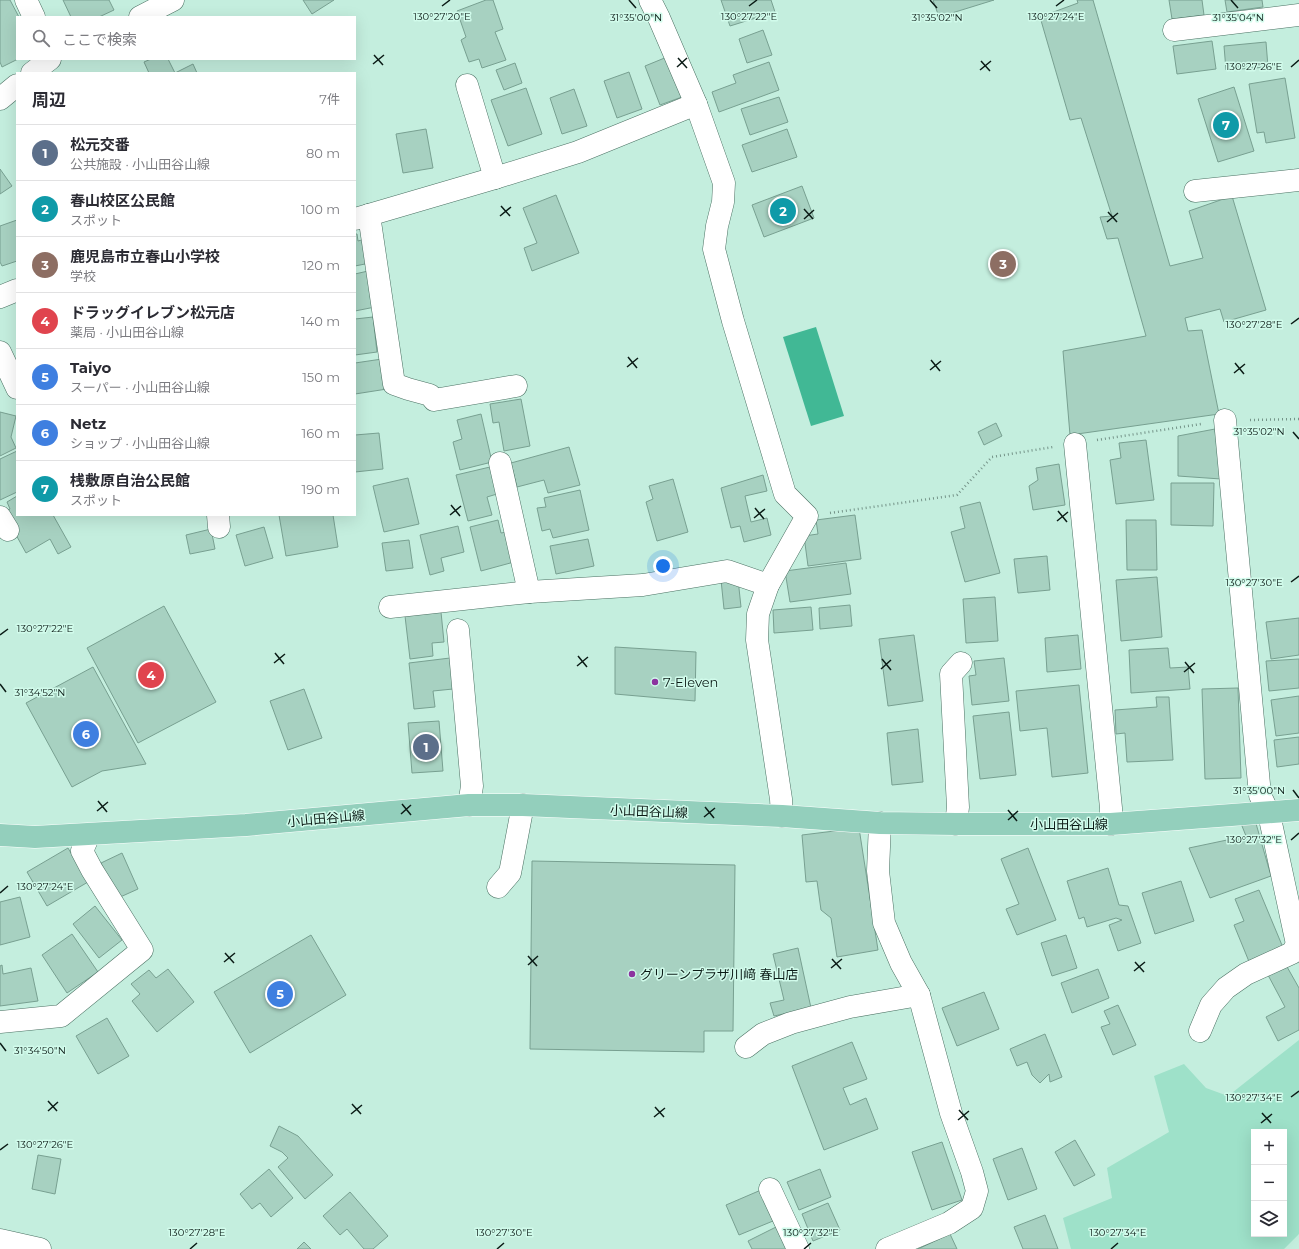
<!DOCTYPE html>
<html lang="ja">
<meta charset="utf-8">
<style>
body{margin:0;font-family:Montserrat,"Noto Sans JP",sans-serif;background:#f7f7f7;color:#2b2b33}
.controls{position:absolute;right:12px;bottom:12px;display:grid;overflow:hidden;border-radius:0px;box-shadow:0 4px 16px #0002}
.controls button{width:36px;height:36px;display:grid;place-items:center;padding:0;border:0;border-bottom:1px solid #e1e1e2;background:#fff;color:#2b2b33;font:20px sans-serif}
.you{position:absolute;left:663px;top:566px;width:14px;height:14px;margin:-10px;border:3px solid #fff;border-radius:50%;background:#1a73e8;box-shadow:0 0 0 6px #1a73e833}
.badge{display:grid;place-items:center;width:26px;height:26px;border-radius:50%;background:#111827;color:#fff;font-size:13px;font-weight:700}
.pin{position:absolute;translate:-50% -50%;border:2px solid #fff;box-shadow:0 1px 4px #0006}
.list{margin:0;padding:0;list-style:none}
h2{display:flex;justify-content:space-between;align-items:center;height:52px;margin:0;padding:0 16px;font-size:17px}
h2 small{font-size:13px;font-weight:400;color:#7c7c81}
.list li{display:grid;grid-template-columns:26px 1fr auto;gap:12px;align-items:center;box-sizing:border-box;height:56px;padding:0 16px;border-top:1px solid #e1e1e2}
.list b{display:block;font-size:15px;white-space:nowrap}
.list p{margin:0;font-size:13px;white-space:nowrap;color:#7c7c81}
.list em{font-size:13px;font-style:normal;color:#7c7c81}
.icon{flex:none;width:22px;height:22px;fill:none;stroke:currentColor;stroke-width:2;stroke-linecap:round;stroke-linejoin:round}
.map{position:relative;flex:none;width:1299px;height:1249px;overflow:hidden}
.search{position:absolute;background:#fff;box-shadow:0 4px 16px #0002;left:16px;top:16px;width:340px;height:44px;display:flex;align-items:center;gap:10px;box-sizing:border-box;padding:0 14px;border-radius:0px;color:#7c7c81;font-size:15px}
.panel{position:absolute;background:#fff;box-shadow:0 4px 16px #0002;left:16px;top:72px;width:340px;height:444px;border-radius:0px}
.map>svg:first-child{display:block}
.green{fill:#9ee1c9;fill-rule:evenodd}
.water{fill:#41b895}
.building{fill:#a7d1c1;stroke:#78a091}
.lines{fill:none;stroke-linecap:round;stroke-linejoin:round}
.minor-casing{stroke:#4b7163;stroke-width:23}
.major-casing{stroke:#fff;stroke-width:23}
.path{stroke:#759489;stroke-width:2.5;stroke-dasharray:1 3;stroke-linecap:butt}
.minor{stroke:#fff;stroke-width:22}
.major{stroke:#93cfbc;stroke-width:22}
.ticks{fill:none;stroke:#0b1b16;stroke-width:1.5}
.poi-dot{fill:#8c339f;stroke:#d1fbeb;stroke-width:1.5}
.labels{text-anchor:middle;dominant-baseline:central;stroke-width:3;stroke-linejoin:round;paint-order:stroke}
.poi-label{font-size:13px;fill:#0b1b16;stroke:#d1fbeb;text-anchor:start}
.street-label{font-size:13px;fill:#0b1b16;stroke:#d1fbeb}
.ticks-label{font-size:10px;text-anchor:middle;fill:#0b1b16;stroke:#d1fbeb;stroke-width:3;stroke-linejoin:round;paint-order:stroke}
</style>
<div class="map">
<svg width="1299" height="1249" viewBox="0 0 1299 1249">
<rect width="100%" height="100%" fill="#c4eede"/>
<!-- green -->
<path class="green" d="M 1299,1040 L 1299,1234 L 1284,1249 L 1071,1249 L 1063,1218 L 1112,1198 L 1107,1168 L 1169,1132 L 1154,1076 L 1184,1064 L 1206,1088 L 1228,1096 ZM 1254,1132 L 1284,1132 L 1284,1234 L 1254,1234 Z"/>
<!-- water -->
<path class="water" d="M 816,327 L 844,416 L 811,426 L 783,337 Z"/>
<!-- building -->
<g class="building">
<path d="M 0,0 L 10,0 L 19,17 L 17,17 L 18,59 L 2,67 L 0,62 Z"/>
<path d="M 63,0 L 109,0 L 114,10 L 99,17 L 71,17 Z"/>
<path d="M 303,0 L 334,0 L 312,14 Z"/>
<path d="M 486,0 L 493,0 L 503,29 L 495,32 L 506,60 L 482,68 L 479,59 L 469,62 L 461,40 L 466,37 L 457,11 Z"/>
<path d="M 721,0 L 771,0 L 775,12 L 730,26 Z"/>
<path d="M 933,0 L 994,0 L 939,17 Z"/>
<path d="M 1077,0 L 1093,0 L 1170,266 L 1203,258 L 1189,211 L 1232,196 L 1266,310 L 1224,322 L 1220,309 L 1185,318 L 1188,331 L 1202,330 L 1219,414 L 1070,435 L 1063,351 L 1146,336 L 1118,238 L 1107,239 L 1100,217 L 1112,216 L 1081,118 L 1070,120 L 1040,17 L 1078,3 Z"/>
<path d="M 1169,0 L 1202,0 L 1204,15 L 1172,19 Z"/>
<path d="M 1225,0 L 1262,0 L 1263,7 L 1227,12 Z"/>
<path d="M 763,30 L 772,55 L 747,63 L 739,39 Z"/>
<path d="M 1212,41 L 1216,69 L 1177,74 L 1173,46 Z"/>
<path d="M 1266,42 L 1268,67 L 1226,70 L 1224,46 Z"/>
<path d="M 667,57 L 682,97 L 660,105 L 645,66 Z"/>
<path d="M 151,59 L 168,59 L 175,73 L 193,64 L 197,73 L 149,73 L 144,62 Z"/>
<path d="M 769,62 L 779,90 L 719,112 L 712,92 L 736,83 L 733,75 Z"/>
<path d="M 515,63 L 522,83 L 504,90 L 496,70 Z"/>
<path d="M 629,72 L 642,109 L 617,118 L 604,81 Z"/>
<path d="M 1285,78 L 1295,138 L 1266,143 L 1264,132 L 1257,133 L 1249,84 Z"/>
<path d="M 1234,87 L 1254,151 L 1218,162 L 1198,99 Z"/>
<path d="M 526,88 L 542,134 L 508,146 L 491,100 Z"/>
<path d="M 574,89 L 587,126 L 562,134 L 550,98 Z"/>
<path d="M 779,97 L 788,122 L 750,135 L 741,109 Z"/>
<path d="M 426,129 L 433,168 L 403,173 L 396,134 Z"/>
<path d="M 787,129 L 797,157 L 752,172 L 742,145 Z"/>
<path d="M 0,169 L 12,186 L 0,194 Z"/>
<path d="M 802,186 L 814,218 L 764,237 L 752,205 Z"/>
<path d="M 556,195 L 579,253 L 532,271 L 524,248 L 537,243 L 523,208 Z"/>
<path d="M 17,220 L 17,261 L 2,266 L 0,262 L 0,226 Z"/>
<path d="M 355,234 L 357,234 L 358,241 L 365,239 L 370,263 L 355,266 Z"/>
<path d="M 368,271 L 375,307 L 355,311 L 355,274 Z"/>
<path d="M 373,317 L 377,352 L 355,355 L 355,319 Z"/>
<path d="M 382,359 L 387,389 L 355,394 L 355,363 Z"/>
<path d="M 521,399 L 530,446 L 504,451 L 499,422 L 493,423 L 490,404 Z"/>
<path d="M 0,412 L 16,416 L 11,437 L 16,448 L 0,456 Z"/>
<path d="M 481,414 L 492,462 L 460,470 L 453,442 L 462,439 L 457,420 Z"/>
<path d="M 996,423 L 1002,436 L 984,445 L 978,432 Z"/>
<path d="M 1215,429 L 1221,479 L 1178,476 L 1178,436 Z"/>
<path d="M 379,433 L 383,469 L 355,472 L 355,435 Z"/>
<path d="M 1146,440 L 1154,500 L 1116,504 L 1110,460 L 1121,458 L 1119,443 Z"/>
<path d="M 569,447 L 580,485 L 548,493 L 544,480 L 517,487 L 511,463 Z"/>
<path d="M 17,451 L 17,492 L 0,500 L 0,459 Z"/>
<path d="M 1059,464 L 1065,505 L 1033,510 L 1029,486 L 1038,480 L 1036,468 Z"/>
<path d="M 490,467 L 497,494 L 487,497 L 492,515 L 468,521 L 456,475 Z"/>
<path d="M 763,475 L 767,491 L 745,496 L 751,522 L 767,518 L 771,535 L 744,542 L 740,526 L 731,528 L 721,488 Z"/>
<path d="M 408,478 L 419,524 L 384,532 L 373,486 Z"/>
<path d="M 673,479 L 688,532 L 657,541 L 646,502 L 653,499 L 649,486 Z"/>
<path d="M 1171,483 L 1214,483 L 1213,526 L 1171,525 Z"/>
<path d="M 580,490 L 589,530 L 553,538 L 550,529 L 542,531 L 537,508 L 546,507 L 544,498 Z"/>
<path d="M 17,496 L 17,515 L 53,515 L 71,547 L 58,554 L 50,539 L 26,553 L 4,513 L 10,509 L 7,502 Z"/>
<path d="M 980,502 L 1000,573 L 965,582 L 951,532 L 965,528 L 960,507 Z"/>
<path d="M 279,515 L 333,515 L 338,547 L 286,556 Z"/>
<path d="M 855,515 L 861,559 L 808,566 L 804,536 L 818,534 L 816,520 Z"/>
<path d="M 498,520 L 501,533 L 507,532 L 514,562 L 481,571 L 470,527 Z"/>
<path d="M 1126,520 L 1156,520 L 1157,570 L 1127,570 Z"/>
<path d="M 458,526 L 464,552 L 441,558 L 444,571 L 430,575 L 420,535 Z"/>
<path d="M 264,527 L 273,558 L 245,566 L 236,535 Z"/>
<path d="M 211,529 L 215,549 L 190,554 L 186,535 Z"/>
<path d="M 588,539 L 594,566 L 556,574 L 550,546 Z"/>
<path d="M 409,540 L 413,568 L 386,571 L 382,543 Z"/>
<path d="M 1047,556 L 1050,590 L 1018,593 L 1014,559 Z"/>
<path d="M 846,563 L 851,594 L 790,602 L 785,571 Z"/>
<path d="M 1157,577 L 1162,637 L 1121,641 L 1116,580 Z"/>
<path d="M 738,579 L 741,607 L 724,609 L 721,580 Z"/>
<path d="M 995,597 L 998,641 L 966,643 L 963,599 Z"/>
<path d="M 850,605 L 852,626 L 820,629 L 819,608 Z"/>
<path d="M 164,606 L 216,702 L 138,743 L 87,648 Z"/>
<path d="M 811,607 L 813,630 L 774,633 L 773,610 Z"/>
<path d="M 441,612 L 444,642 L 432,643 L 433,656 L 410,659 L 405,616 Z"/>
<path d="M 1299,618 L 1299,655 L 1271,659 L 1266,622 Z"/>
<path d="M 914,635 L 923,701 L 888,706 L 879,639 Z"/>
<path d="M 1078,635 L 1081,669 L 1047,672 L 1045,638 Z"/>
<path d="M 615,647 L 696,652 L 695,701 L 615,694 Z"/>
<path d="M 1168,648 L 1170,668 L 1188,667 L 1190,689 L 1131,693 L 1129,650 Z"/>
<path d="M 450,658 L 453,689 L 433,691 L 435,707 L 414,709 L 409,663 Z"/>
<path d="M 1004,658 L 1009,701 L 972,705 L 969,676 L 976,675 L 974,661 Z"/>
<path d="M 1299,659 L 1299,688 L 1269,691 L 1266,661 Z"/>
<path d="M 93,667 L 146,764 L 102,771 L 72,787 L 26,703 Z"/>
<path d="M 1079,685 L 1088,773 L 1052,777 L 1047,728 L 1020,731 L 1016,691 Z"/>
<path d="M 1238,688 L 1241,778 L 1205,779 L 1202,689 Z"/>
<path d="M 304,689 L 322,738 L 288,750 L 270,701 Z"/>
<path d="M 1299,696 L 1299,733 L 1276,736 L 1271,700 Z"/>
<path d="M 1156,697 L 1169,697 L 1173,760 L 1127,762 L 1125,733 L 1116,734 L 1115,710 L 1157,707 Z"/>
<path d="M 1009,712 L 1016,775 L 980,779 L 973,716 Z"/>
<path d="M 439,721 L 443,771 L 412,773 L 408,723 Z"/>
<path d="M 918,729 L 923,782 L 892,785 L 887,733 Z"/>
<path d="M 1299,737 L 1299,764 L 1277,767 L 1274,740 Z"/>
<path d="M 1255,820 L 1271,876 L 1210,898 L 1189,848 L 1246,836 L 1240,821 Z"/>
<path d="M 859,828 L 878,950 L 837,957 L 831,918 L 821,910 L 817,881 L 806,882 L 802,835 Z"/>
<path d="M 68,848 L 88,882 L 47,906 L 27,872 Z"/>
<path d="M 1028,848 L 1056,920 L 1017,935 L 1006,909 L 1019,904 L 1001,859 Z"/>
<path d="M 122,853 L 138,889 L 118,898 L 101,863 Z"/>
<path d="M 532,861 L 735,865 L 733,1031 L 704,1031 L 704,1052 L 530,1049 Z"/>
<path d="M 1108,868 L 1119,905 L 1128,906 L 1141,943 L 1118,951 L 1109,925 L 1122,920 L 1116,918 L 1087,927 L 1084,917 L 1079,919 L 1067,881 Z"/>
<path d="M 1181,881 L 1194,921 L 1155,934 L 1142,893 Z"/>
<path d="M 1259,890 L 1284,950 L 1250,964 L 1234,925 L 1244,921 L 1235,899 Z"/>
<path d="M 20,897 L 30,937 L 0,945 L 0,902 Z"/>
<path d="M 95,906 L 122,940 L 99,958 L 73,924 Z"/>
<path d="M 72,934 L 98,972 L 67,993 L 42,955 Z"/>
<path d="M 311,935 L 346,995 L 250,1053 L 214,992 Z"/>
<path d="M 1066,935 L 1077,968 L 1052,976 L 1041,943 Z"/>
<path d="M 798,948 L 811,1008 L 774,1016 L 770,1003 L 784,1000 L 773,954 Z"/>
<path d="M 2,965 L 3,974 L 31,968 L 38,1001 L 0,1006 L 0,966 Z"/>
<path d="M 1286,965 L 1299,988 L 1299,1030 L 1278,1041 L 1266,1017 L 1285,1007 L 1268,975 Z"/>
<path d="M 168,969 L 194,1002 L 157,1032 L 132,1001 L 140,994 L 131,984 L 149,970 L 156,978 Z"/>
<path d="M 1098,969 L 1109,998 L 1072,1013 L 1061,983 Z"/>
<path d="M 984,992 L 999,1029 L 957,1046 L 942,1008 Z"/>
<path d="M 1118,1005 L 1136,1045 L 1113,1055 L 1101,1027 L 1110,1024 L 1104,1011 Z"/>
<path d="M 107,1018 L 129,1056 L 98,1074 L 76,1036 Z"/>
<path d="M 1045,1034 L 1062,1077 L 1050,1082 L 1049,1074 L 1040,1083 L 1032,1075 L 1027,1062 L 1017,1066 L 1010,1049 Z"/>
<path d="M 852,1042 L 867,1079 L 843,1088 L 850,1105 L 866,1098 L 878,1129 L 824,1150 L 792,1066 Z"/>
<path d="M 279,1126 L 298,1136 L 333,1175 L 305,1199 L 278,1167 L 288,1158 L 282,1152 L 270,1146 Z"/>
<path d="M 1075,1140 L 1095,1175 L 1074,1186 L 1055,1152 Z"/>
<path d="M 942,1142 L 962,1200 L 932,1210 L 912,1152 Z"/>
<path d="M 1022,1148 L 1037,1189 L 1008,1200 L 993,1159 Z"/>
<path d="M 38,1155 L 61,1159 L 55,1194 L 32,1189 Z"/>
<path d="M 269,1169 L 293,1198 L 271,1217 L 260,1203 L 252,1209 L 240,1194 Z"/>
<path d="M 820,1169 L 831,1197 L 799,1210 L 787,1182 Z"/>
<path d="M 761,1190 L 773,1221 L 739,1235 L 726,1205 Z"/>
<path d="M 350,1192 L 388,1236 L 373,1249 L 364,1249 L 347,1229 L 340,1235 L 323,1216 Z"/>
<path d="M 828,1203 L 840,1230 L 813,1241 L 802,1214 Z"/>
<path d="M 1045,1215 L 1058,1249 L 1023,1249 L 1014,1227 Z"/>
<path d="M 776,1227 L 788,1249 L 752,1249 L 748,1241 Z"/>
<path d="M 950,1234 L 957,1249 L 918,1249 Z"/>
<path d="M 304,1242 L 311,1249 L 297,1249 Z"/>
</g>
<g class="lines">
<defs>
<g id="minor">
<path d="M 26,0 L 34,17"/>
<path d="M 650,0 L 659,18 L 696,104 L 724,183 L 723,202 L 717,226 L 714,249 L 733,321 L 785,494 L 807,516 L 768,585 L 758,614 L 757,640 L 781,799 L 782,816"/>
<path d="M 140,17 L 173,0"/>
<path d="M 1174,30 L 1299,15"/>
<path d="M 32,73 L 50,59"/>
<path d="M 467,85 L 495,178"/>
<path d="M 0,99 L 17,85"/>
<path d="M 1195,191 L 1299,180"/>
<path d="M 369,215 L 394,384 L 408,389 L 430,395 L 434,400 L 516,386"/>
<path d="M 355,219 L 495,178 L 578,152 L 696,104"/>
<path d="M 0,297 L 17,290"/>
<path d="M 0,352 L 17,388"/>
<path d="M 1075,444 L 1111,808 L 1111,824"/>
<path d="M 500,463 L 529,592"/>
<path d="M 218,515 L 219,527"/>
<path d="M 0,517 L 8,530"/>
<path d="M 390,607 L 529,592 L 643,585 L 727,571 L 768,585"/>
<path d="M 458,630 L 472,786 L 469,805"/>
<path d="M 880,823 L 878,871 L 884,923 L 901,963 L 919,995 L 951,1113 L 972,1172 L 977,1191 L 972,1208 L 949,1223 L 887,1249"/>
<path d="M 956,824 L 958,807 L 951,674 L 961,663"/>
<path d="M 498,887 L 510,873 L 523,805"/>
<path d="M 0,1022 L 61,1016 L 142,950 L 92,870 L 82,851 L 89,835"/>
<path d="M 1200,1031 L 1211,1005 L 1226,988 L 1246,974 L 1292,953 L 1297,944 L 1269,814 L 1260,795 L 1225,420"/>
<path d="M 746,1047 L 763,1034 L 791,1023 L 850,1007 L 919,995"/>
<path d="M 770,1189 L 798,1249"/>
<path d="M 0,1240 L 40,1249"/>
</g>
<path id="major" d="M 0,835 L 35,837 L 246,825 L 469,805 L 523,805 L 782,816 L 880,823 L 956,824 L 1111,824 L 1299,810"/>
</defs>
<!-- minor casing -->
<use href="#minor" class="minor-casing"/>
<!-- major casing -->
<use href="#major" class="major-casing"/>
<!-- path -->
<g class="path">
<path d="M 1250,420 L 1299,419"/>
<path d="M 1097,440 L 1201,424"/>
<path d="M 830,513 L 957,495 L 992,457 L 1053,447"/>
</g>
<!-- minor -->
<use href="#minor" class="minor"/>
<!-- major -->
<use href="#major" class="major"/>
</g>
<!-- ticks -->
<path class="ticks" d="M 629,0 L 636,8M 930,0 L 937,8M 1231,0 L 1238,8M 442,6 L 450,0M 749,6 L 757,0M 1056,6 L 1064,0M 374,55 L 383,65M 678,58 L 687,68M 981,61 L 990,71M 373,64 L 384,55M 677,67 L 687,58M 1291,67 L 1299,60M 980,70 L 991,61M 501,206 L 510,216M 804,209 L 813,219M 1108,212 L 1117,222M 500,216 L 511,207M 804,219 L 814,210M 1107,222 L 1118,213M 1291,324 L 1299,318M 628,357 L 637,368M 931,360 L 940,371M 1235,363 L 1244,374M 627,367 L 638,358M 930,370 L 941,361M 1234,373 L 1245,364M 1293,432 L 1299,439M 451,505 L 460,516M 755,508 L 764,519M 1058,511 L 1067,522M 450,515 L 461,506M 754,518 L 765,509M 1057,521 L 1068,512M 1291,582 L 1299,576M 0,635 L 8,629M 275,653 L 284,664M 578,656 L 587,667M 882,659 L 891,670M 1185,662 L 1194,673M 274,663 L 285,654M 577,666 L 588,657M 881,669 L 891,660M 1184,672 L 1195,663M 0,684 L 6,692M 1293,790 L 1299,798M 98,801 L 107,812M 402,804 L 411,815M 705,807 L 714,818M 1008,810 L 1017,821M 97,811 L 108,802M 401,814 L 411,805M 704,817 L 715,808M 1008,820 L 1018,811M 1291,840 L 1299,833M 0,893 L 8,886M 225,953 L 234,963M 528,956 L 537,966M 832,959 L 841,969M 224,962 L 235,953M 1135,962 L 1144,972M 528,965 L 538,956M 831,968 L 842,959M 1134,971 L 1145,962M 0,1043 L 6,1051M 1291,1097 L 1299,1091M 48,1101 L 57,1111M 352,1104 L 361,1114M 655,1107 L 664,1117M 959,1110 L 968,1120M 48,1111 L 58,1102M 1262,1113 L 1271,1123M 351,1114 L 362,1105M 654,1117 L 665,1108M 958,1120 L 969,1111M 1261,1123 L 1272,1114M 0,1150 L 8,1144M 190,1249 L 197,1243M 497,1249 L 504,1243M 804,1249 L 811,1243M 1111,1249 L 1118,1243"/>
<!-- markers -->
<g class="poi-dot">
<circle cx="655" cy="682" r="4"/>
<circle cx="632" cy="974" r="4"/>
</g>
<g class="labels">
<!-- poi labels -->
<g class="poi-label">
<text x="663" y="682">7-Eleven</text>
<text x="640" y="974">グリーンプラザ川﨑 春山店</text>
</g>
<!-- street labels -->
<g class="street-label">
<text transform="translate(649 811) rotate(2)">小山田谷山線</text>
<text transform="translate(326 818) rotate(-5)">小山田谷山線</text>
<text x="1069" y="824">小山田谷山線</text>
</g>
</g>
<g class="ticks-label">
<text x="442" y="20">130°27'20"E</text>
<text x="749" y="20">130°27'22"E</text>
<text x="1056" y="20">130°27'24"E</text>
<text x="1238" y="21">31°35'04"N</text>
<text x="636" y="21">31°35'00"N</text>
<text x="937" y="21">31°35'02"N</text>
<text x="1254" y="70">130°27'26"E</text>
<text x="1254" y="328">130°27'28"E</text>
<text x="1259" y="435">31°35'02"N</text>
<text x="1254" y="586">130°27'30"E</text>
<text x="45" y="632">130°27'22"E</text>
<text x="40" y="696">31°34'52"N</text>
<text x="1259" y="794">31°35'00"N</text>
<text x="1254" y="843">130°27'32"E</text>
<text x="45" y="890">130°27'24"E</text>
<text x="40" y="1054">31°34'50"N</text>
<text x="1254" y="1101">130°27'34"E</text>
<text x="45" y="1148">130°27'26"E</text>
<text x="197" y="1236">130°27'28"E</text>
<text x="504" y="1236">130°27'30"E</text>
<text x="811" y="1236">130°27'32"E</text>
<text x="1118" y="1236">130°27'34"E</text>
</g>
</svg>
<div class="controls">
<button>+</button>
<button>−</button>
<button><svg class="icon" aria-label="layers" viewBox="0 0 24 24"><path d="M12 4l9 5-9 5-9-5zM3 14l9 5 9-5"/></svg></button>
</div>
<div class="you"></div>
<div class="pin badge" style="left:426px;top:747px;background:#5c6f8a">1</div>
<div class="pin badge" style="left:783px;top:211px;background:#0f9aa8">2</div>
<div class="pin badge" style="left:1003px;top:264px;background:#8d6e63">3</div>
<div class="pin badge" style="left:151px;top:675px;background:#e0444e">4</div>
<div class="pin badge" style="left:280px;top:994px;background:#3f7fe0">5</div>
<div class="pin badge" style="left:86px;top:734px;background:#3f7fe0">6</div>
<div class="pin badge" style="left:1226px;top:125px;background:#0f9aa8">7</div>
<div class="search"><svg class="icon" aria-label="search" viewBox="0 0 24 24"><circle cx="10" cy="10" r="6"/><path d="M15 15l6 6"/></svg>ここで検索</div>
<section class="panel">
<h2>周辺<small>7件</small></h2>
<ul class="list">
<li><span class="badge" style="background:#5c6f8a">1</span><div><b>松元交番</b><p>公共施設 · 小山田谷山線</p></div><em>80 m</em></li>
<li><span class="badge" style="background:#0f9aa8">2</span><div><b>春山校区公民館</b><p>スポット</p></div><em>100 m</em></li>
<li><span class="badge" style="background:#8d6e63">3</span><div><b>鹿児島市立春山小学校</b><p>学校</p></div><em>120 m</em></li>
<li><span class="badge" style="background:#e0444e">4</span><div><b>ドラッグイレブン松元店</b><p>薬局 · 小山田谷山線</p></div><em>140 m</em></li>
<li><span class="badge" style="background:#3f7fe0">5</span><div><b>Taiyo</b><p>スーパー · 小山田谷山線</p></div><em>150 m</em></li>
<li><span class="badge" style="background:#3f7fe0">6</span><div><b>Netz</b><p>ショップ · 小山田谷山線</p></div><em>160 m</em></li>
<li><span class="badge" style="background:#0f9aa8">7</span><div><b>桟敷原自治公民館</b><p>スポット</p></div><em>190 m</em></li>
</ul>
</section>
</div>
